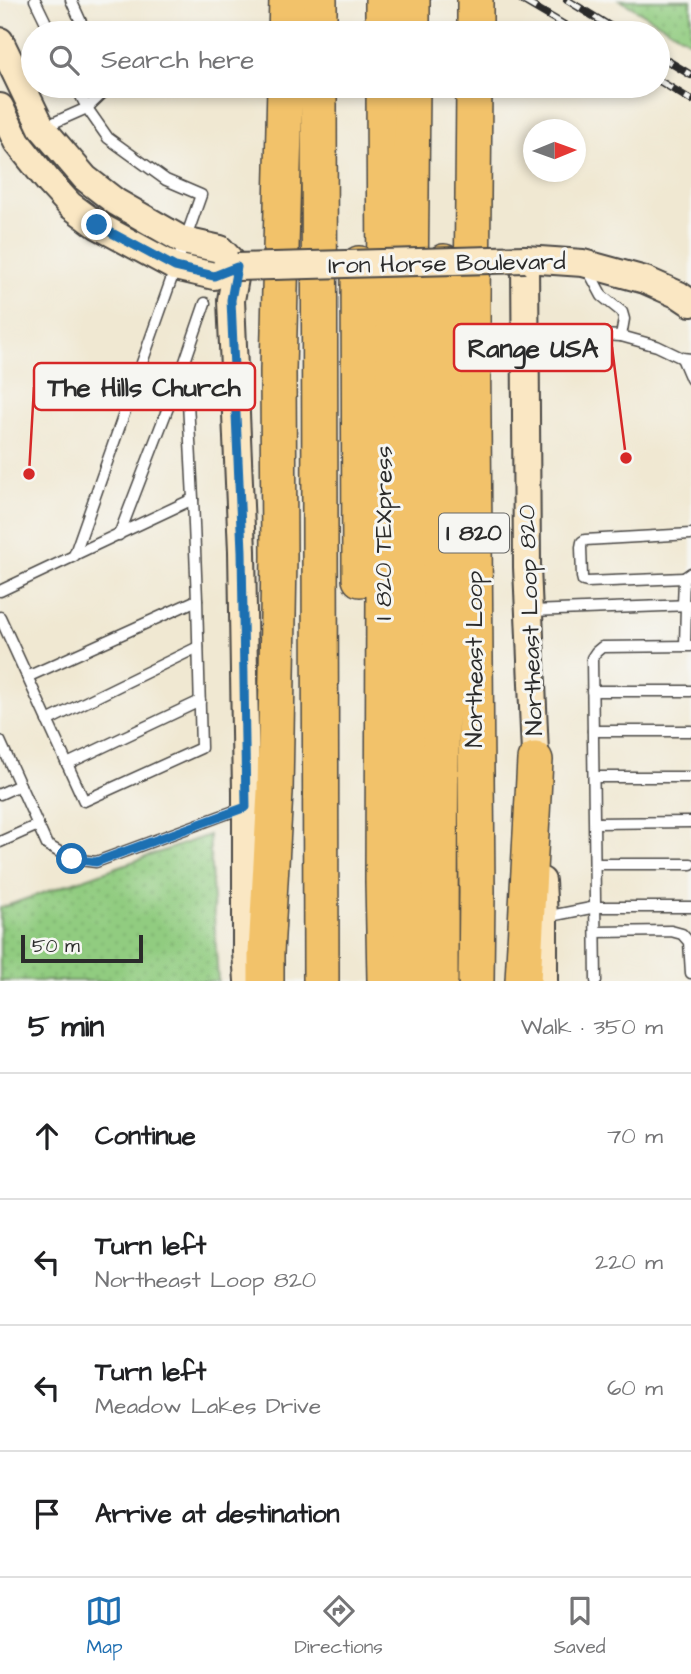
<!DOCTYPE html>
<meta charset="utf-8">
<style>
body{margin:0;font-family:"Architects Daughter",sans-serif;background:#f6f6f6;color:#202124}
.compass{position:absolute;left:523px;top:119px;width:63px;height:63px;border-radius:50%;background:#fff;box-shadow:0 4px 10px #0003;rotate:89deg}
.scale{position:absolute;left:21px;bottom:18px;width:122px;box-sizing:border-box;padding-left:7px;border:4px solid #2b2b2b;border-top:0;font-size:19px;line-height:24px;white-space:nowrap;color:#2b2b2b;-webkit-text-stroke:5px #f6f6f2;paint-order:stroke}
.stop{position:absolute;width:21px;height:21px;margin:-16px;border:5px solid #1f6fb2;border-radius:50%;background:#fff}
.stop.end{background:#1f6fb2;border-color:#fff;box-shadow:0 2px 7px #0008}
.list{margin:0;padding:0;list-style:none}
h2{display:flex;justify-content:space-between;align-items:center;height:91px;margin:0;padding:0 28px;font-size:30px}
h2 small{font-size:23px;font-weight:400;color:#757577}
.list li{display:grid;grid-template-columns:46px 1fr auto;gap:21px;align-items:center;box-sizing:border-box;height:126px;padding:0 28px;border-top:2px solid #e0e0e0}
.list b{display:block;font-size:26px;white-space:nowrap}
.list p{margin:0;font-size:23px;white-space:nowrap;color:#757577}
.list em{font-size:23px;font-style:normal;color:#757577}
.icon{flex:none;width:38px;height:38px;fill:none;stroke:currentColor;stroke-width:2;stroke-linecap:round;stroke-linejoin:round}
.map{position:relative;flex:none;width:691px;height:981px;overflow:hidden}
.search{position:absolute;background:#fff;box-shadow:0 4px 10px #0003;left:21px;right:21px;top:21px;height:77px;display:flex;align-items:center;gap:18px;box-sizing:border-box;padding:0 24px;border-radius:38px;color:#757577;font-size:26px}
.sheet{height:595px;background:#fff}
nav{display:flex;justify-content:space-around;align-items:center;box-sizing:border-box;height:98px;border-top:2px solid #e0e0e0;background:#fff;font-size:19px;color:#757577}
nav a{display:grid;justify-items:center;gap:4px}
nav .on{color:#1f6fb2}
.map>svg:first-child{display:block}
.grass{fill:url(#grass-dots);stroke:#5e7c56;stroke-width:2}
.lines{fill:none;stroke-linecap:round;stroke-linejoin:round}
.lane-casing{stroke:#494744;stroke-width:13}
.secondary-casing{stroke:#494744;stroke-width:30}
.highway-casing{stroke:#494744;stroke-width:38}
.lane{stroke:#fff;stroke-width:10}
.secondary{stroke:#fae7c3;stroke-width:26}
.highway{stroke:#f2c26a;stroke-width:35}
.rail-casing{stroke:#2b2b2b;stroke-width:8}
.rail{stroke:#f6f6f2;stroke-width:5;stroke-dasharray:16;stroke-linecap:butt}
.secondary-bridge-casing{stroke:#494744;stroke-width:30;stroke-linecap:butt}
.secondary-bridge{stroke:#fae7c3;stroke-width:26}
.route{stroke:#1f6fb2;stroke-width:9}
.labels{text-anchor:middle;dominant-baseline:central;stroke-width:6;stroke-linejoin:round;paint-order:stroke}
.shield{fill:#f6f6f2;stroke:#686867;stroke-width:2}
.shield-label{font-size:23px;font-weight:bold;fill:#2b2b2b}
.street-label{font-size:24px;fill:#2b2b2b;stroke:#f6f6f2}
.leader{fill:none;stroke:#d62828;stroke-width:2.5}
.callout-dot{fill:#d62828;stroke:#f6f6f2;stroke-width:2.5}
.callout{fill:#f6f6f2;stroke:#d62828;stroke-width:2.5}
.callout-label{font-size:26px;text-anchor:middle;font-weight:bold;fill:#2b2b2b}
</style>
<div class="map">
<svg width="691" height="981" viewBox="0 0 691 981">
<defs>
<pattern id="grass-dots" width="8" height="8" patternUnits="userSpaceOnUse" patternTransform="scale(1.75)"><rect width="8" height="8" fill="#91cc80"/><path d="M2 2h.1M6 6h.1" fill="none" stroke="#7daf6f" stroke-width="1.8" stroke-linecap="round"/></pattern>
</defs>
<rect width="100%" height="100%" fill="#f6f6f2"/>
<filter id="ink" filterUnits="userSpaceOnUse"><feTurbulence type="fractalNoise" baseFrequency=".0143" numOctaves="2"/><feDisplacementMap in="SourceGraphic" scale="14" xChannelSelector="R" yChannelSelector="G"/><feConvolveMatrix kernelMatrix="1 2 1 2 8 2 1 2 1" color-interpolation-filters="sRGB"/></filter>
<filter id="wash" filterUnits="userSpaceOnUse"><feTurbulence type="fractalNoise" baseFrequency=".00686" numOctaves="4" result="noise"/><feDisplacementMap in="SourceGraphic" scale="28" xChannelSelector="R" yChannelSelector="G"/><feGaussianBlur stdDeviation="1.57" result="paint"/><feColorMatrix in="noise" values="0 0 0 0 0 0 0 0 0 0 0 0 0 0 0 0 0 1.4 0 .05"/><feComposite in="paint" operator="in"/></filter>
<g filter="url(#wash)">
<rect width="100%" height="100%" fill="#f0e8d2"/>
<!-- grass -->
<g class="grass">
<path d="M 620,0 L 691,0 L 691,42 Z"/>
<path d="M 209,835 L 218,981 L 0,981 L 0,908 Z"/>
</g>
</g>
<g filter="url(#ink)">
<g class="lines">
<defs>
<g id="lane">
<path d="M 35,0 L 51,33"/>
<path d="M 71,0 L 86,33"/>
<path d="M 44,127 L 87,108 L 110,86"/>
<path d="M 588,270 L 602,296 L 622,312 L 624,319 L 621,336 L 657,346 L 682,358 L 691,359"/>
<path d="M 602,335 L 621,336"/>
<path d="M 682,358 L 691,379"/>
<path d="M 179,379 L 187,383 L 193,499"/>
<path d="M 119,535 L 179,379 L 205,303"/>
<path d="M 684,578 L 587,582 L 583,581 L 582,577 L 581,547 L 582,542 L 585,540 L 691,534"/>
<path d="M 0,591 L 74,556 L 201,195 L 166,180 L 108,138 L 87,108 L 76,86"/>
<path d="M 683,605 L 684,578 L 691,573"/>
<path d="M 531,611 L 691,605"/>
<path d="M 0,617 L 84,801 L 201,748 L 197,600 L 193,499 L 74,555"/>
<path d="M 685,646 L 686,605"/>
<path d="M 27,677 L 197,600"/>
<path d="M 592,691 L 691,691"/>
<path d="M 47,721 L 198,647"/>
<path d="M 593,731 L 691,731"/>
<path d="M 0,741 L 47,845 L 72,859 L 96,862 L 245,807"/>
<path d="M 67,764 L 200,701"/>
<path d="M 594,777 L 691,777"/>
<path d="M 0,794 L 20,785"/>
<path d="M 595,823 L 691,822"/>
<path d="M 0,842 L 38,825"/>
<path d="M 595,864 L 691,864"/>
<path d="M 545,917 L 596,907 L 691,907"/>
<path d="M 596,932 L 671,931 L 682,934 L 689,942 L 691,973"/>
<path d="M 596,981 L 592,658 L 596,652 L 602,647 L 691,646"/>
</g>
<g id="secondary">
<path d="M 0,41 L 42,128 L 85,178 L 116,202 L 184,241 L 220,249 L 237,267"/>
<path d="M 0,107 L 17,142 L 49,182 L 70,205 L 97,225 L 175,267 L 214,276 L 237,267"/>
<path d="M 237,267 L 231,300 L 242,551 L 246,792 L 246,952 L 248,981"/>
<path d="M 536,777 L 527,567 L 525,259 L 583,263 L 645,280 L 679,295 L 691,303"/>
<path d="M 542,881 L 544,917 L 544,981"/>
</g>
<g id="highway">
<path d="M 319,0 L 319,33"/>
<path d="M 383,0 L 383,33"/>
<path d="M 286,33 L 287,0"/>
<path d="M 412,33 L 412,0"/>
<path d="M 475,33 L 475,0"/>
<path d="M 319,86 L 321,981"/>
<path d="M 384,86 L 385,300 L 383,881 L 385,981"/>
<path d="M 412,86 L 410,300 L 412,981"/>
<path d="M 474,86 L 472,306 L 477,892 L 476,981"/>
<path d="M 359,264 L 360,579"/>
<path d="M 266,981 L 266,953 L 275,792 L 279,556 L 278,371 L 285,86"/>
<path d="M 440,981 L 441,536 L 444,262"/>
<path d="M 523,981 L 535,760"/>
</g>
</defs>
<!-- lane casing -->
<use href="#lane" class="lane-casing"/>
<!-- secondary casing -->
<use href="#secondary" class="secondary-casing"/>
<!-- highway casing -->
<use href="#highway" class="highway-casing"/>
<!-- lane -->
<use href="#lane" class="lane"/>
<!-- secondary -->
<use href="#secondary" class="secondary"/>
<!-- highway -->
<use href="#highway" class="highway"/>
<defs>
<g id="rail">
<path d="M 522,0 L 578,33"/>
<path d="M 567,0 L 621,33"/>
<path d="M 658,55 L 691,75"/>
<path d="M 658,80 L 691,100"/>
</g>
</defs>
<!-- rail casing -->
<use href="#rail" class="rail-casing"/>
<!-- rail -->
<use href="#rail" class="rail"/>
<defs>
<path id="secondary-bridge" d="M 237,267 L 525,259"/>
</defs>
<!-- secondary-bridge casing -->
<use href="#secondary-bridge" class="secondary-bridge-casing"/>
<!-- secondary-bridge -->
<use href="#secondary-bridge" class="secondary-bridge"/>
</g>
</g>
<g class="lines" filter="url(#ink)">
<!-- route -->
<path class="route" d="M 72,859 L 96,862 L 246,807 L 242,551 L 231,300 L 237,267 L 214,276 L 175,267 L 97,225"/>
</g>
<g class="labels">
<!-- shield labels -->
<rect class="shield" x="439" y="513.5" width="70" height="39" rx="5"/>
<g class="shield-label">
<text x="474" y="533">I 820</text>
</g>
<!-- street labels -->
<g class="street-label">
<text transform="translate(447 264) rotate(-1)">Iron Horse Boulevard</text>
<text transform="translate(384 533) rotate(-90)">I 820 TEXpress</text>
<text transform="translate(531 620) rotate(-92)">Northeast Loop 820</text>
<text transform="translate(475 659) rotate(-90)">Northeast Loop</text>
</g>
</g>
<!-- callouts -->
<path class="leader" d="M626 458L612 347M29 474L34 387"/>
<g class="callout-dot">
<circle cx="626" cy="458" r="7"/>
<circle cx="29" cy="474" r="7"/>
</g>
<g class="callout">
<rect x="454" y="324" width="158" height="47" rx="7"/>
<rect x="34" y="363" width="221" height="47" rx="7"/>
</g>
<g class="callout-label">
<text x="533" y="357">Range USA</text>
<text x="144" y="396">The Hills Church</text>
</g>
</svg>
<svg class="compass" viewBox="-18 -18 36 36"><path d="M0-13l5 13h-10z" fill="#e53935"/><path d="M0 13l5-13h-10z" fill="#757577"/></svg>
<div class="scale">50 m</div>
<div class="stop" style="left:72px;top:859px"></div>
<div class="stop end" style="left:97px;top:225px"></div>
<div class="search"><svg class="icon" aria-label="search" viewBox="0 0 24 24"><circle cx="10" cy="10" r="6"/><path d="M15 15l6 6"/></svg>Search here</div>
</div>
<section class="sheet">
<h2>5 min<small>Walk · 350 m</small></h2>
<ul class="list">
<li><svg class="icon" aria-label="ahead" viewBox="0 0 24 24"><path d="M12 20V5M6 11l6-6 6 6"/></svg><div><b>Continue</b></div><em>70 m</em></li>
<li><svg class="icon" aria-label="left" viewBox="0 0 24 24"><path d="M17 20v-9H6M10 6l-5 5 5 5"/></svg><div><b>Turn left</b><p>Northeast Loop 820</p></div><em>220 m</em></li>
<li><svg class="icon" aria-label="left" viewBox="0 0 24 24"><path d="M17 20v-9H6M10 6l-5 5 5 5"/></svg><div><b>Turn left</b><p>Meadow Lakes Drive</p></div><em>60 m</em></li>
<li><svg class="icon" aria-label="arrive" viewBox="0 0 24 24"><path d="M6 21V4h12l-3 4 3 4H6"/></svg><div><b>Arrive at destination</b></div></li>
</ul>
</section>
<nav>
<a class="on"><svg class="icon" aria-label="map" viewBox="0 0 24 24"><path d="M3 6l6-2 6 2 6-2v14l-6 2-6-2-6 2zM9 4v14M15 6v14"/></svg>Map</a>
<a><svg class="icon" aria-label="directions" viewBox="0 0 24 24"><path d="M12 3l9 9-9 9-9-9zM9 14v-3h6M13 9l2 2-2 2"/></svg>Directions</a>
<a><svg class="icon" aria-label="saved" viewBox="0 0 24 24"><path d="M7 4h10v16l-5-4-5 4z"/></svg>Saved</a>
</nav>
